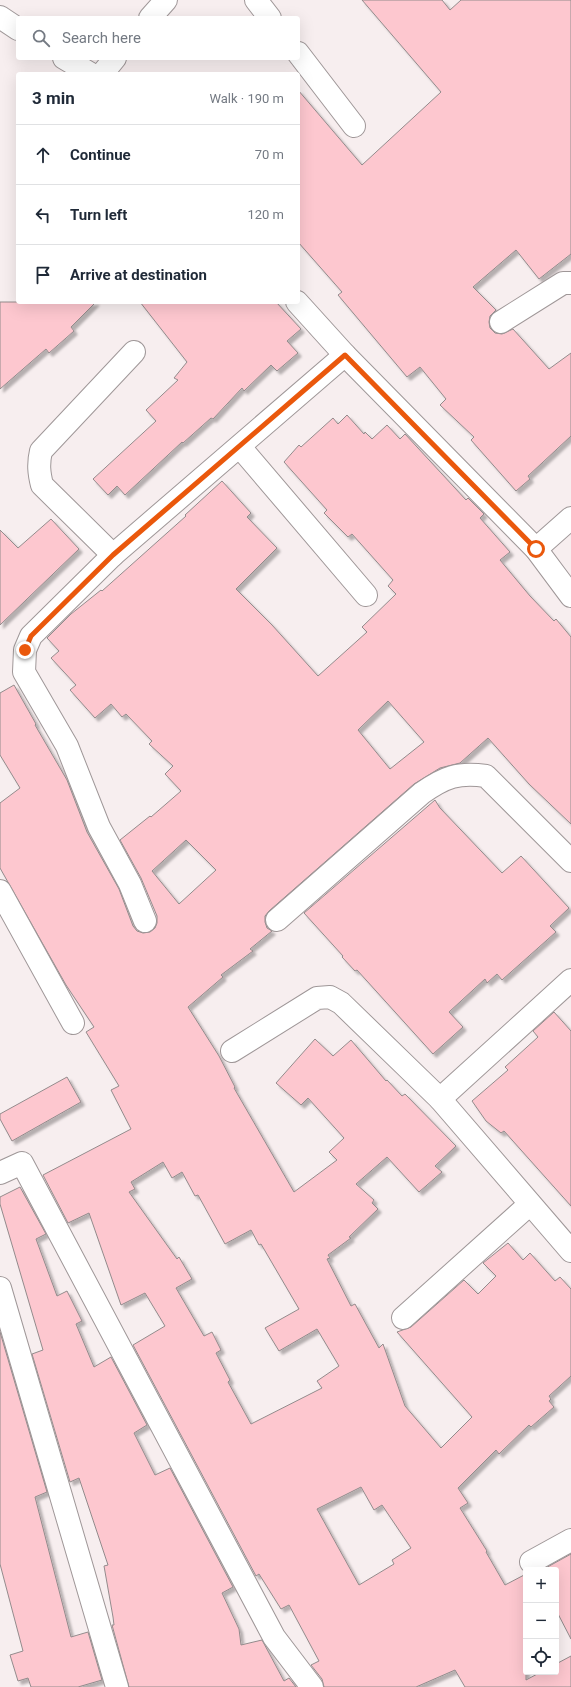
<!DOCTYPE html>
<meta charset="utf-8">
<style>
body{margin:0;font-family:Roboto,sans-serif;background:#f6f6f7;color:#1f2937}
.controls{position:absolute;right:12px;bottom:12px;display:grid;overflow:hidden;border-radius:4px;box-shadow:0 4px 16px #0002}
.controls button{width:36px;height:36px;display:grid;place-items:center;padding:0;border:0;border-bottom:1px solid #e0e1e3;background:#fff;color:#1f2937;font:20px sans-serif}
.stop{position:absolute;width:12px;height:12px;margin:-9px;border:3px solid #ea580c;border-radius:50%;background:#fff}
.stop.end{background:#ea580c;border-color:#fff;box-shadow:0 1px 4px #0008}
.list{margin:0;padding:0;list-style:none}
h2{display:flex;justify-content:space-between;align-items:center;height:52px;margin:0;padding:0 16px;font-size:17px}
h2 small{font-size:13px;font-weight:400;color:#747a83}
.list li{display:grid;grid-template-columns:26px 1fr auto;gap:12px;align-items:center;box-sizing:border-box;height:60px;padding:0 16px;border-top:1px solid #e0e1e3}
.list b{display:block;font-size:15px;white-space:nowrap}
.list em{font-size:13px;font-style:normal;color:#747a83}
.icon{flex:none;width:22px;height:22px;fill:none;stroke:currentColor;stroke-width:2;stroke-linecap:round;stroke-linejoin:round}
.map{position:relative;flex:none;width:571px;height:1687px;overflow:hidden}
.search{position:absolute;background:#fff;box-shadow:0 4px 16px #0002;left:16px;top:16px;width:284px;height:44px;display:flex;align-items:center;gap:10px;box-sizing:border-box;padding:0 14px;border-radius:4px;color:#747a83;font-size:15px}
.panel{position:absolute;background:#fff;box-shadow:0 4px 16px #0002;left:16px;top:72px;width:284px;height:232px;border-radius:4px}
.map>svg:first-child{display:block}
.building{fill:#fdc7cf;stroke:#938b8c;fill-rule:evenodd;filter:url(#shadow)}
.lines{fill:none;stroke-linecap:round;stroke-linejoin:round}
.minor-casing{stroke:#9f9798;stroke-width:24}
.secondary-casing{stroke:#9f9798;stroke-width:24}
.minor{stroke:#fff;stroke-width:22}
.secondary{stroke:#fff;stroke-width:22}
.route{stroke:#ea580c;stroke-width:5}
</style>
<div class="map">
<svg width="571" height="1687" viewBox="0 0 571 1687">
<defs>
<filter id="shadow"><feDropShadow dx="3.5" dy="3.5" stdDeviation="1" flood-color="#0004"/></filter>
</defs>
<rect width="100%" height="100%" fill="#f7eeef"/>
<!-- building -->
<g class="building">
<path d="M 362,0 L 442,0 L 450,10 L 461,0 L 571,0 L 571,254 L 539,279 L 516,250 L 473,287 L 496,310 L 490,316 L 489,322 L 490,328 L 495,333 L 502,334 L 513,329 L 549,369 L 571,353 L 571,436 L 528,476 L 530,479 L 516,491 L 471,440 L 474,437 L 440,405 L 446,399 L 420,367 L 407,377 L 338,295 L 342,292 L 298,242 L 298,90 L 362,165 L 441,92 Z"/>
<path d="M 0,302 L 96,302 L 71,327 L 74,331 L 49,353 L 46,349 L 0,389 Z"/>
<path d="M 140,302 L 276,302 L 301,329 L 287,341 L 298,353 L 277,371 L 271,365 L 244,391 L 242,388 L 213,419 L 211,418 L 183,443 L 182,442 L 125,495 L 117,486 L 108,495 L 93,479 L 156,421 L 146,410 L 178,380 L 174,378 L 187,362 Z"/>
<path d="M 347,415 L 364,434 L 365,432 L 372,439 L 387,425 L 400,439 L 405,434 L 466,500 L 468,498 L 484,514 L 480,518 L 510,552 L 500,560 L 530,596 L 554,621 L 556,619 L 571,637 L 571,824 L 529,784 L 488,738 L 460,763 L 440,768 L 414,784 L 269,911 L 265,916 L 265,922 L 267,928 L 272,931 L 250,949 L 253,951 L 221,975 L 223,977 L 188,1007 L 219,1056 L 235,1087 L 234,1088 L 294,1192 L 337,1160 L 329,1152 L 344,1138 L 308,1098 L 301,1105 L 276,1083 L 315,1039 L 333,1056 L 351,1040 L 386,1081 L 387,1080 L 402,1096 L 405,1094 L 456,1146 L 435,1166 L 442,1172 L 419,1192 L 387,1157 L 356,1184 L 374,1200 L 372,1203 L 378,1209 L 349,1237 L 351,1238 L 328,1255 L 330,1258 L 327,1259 L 351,1306 L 355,1304 L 379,1348 L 383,1344 L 405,1406 L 441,1448 L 472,1417 L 397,1332 L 411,1327 L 464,1280 L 478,1294 L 496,1276 L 483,1263 L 508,1243 L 523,1260 L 530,1253 L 555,1281 L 560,1277 L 571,1289 L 571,1376 L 549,1396 L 551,1399 L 549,1401 L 554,1407 L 531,1427 L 529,1425 L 499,1454 L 496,1450 L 458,1488 L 468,1503 L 460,1508 L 487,1551 L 486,1552 L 505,1585 L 526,1574 L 526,1680 L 541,1672 L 556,1672 L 556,1664 L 571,1656 L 571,1687 L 465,1687 L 455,1670 L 416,1687 L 324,1687 L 322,1679 L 311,1665 L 319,1661 L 289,1605 L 281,1609 L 259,1574 L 256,1576 L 133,1345 L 165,1326 L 145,1293 L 121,1305 L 89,1213 L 68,1223 L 43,1175 L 131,1129 L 111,1090 L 119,1086 L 86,1032 L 94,1027 L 66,985 L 0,868 L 0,803 L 20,788 L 0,755 L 0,693 L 14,685 L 36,724 L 35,725 L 67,780 L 87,832 L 119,889 L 133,926 L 137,931 L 143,933 L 150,932 L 155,928 L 157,923 L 157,916 L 141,878 L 120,840 L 150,816 L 151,817 L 181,791 L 165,774 L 173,766 L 149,744 L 152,741 L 126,714 L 122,717 L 111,704 L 95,718 L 70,690 L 76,685 L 51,658 L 59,651 L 47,638 L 71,614 L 101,590 L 102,591 L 186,516 L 185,515 L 222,481 L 251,513 L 247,517 L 277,548 L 236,589 L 272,625 L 318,676 L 367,632 L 362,627 L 396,594 L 388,586 L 393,580 L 352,534 L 348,537 L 324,513 L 327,510 L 284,462 L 299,445 L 301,447 L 333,418 L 338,424 ZM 388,701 L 424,742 L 390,769 L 358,730 ZM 186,840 L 216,870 L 179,904 L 152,871 ZM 163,1162 L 172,1178 L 182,1172 L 195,1196 L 198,1195 L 225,1244 L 251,1230 L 259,1245 L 261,1244 L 299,1309 L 265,1328 L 279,1351 L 317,1329 L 339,1366 L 317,1381 L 322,1388 L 251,1424 L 228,1382 L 230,1380 L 216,1353 L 221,1350 L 212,1332 L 204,1336 L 176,1288 L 192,1279 L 179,1257 L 177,1259 L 129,1192 L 135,1189 L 131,1182 ZM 361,1487 L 374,1510 L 382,1505 L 411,1548 L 392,1560 L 394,1564 L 359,1585 L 317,1509 Z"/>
<path d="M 51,519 L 79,549 L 0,625 L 0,530 L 18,548 Z"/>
<path d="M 435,800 L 440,808 L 502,873 L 521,856 L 569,908 L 550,926 L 556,932 L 502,980 L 497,974 L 487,983 L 485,979 L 449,1012 L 463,1027 L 433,1054 L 357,970 L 355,971 L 342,957 L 343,956 L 304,913 Z"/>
<path d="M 554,1012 L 571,1031 L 571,1206 L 504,1131 L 501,1133 L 486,1121 L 472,1101 L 508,1070 L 505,1067 L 538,1037 L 533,1031 Z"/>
<path d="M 67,1077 L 81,1102 L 12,1141 L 0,1119 L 0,1114 Z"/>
<path d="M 20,1187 L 46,1234 L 36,1239 L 57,1296 L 67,1291 L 82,1321 L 76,1324 L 94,1367 L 111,1357 L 147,1425 L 134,1433 L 155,1475 L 170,1468 L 233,1587 L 222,1593 L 239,1629 L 241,1645 L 262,1640 L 284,1681 L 289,1678 L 296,1687 L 129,1687 L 112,1625 L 114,1625 L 113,1617 L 104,1566 L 108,1565 L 79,1478 L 70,1482 L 32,1354 L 43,1350 L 0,1204 L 0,1197 Z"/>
<path d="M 0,1332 L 47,1492 L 35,1497 L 71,1637 L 88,1632 L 102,1680 L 78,1687 L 31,1687 L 28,1678 L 18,1681 L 10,1655 L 23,1651 L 0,1564 Z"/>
<path d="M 571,1554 L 571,1639 L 556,1610 L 556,1570 L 542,1570 Z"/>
</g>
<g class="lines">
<defs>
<g id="minor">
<path d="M 256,0 L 270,18"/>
<path d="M 150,18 L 166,0"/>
<path d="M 298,53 L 354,126"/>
<path d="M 102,74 L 115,58"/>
<path d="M 501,322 L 563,283 L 571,283"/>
<path d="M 240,447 L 366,595"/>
<path d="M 536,549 L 571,518"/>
<path d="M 113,555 L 42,485 C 39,473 38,464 41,451 L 134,352"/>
<path d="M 0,891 L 73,1023"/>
<path d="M 277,920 L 422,793 C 445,777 458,772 486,776 L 571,861"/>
<path d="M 145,921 L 130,884 L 99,827 L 67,746 L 24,672 L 25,650 L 31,636 L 113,555 L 345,355"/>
<path d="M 232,1051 L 317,998 L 330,997 L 341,1003 L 440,1099 L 571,1251"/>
<path d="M 440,1099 L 571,980"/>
<path d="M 0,1173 L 22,1163 L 274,1637 L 312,1687"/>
<path d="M 0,1288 L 117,1687"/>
<path d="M 403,1318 L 530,1204"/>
<path d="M 531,1562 L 571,1540"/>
</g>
<g id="secondary">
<path d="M 0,17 L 18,29"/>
<path d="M 64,58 L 91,74"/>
<path d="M 297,302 L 345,355 L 536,549 L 571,596"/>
</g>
</defs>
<!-- minor casing -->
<use href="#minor" class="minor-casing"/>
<!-- secondary casing -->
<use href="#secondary" class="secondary-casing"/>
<!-- minor -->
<use href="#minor" class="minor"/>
<!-- secondary -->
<use href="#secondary" class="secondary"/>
</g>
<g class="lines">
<!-- route -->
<path class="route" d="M 25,650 L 31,636 L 113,555 L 345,355 L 536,549"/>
</g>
</svg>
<div class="controls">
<button>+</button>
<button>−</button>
<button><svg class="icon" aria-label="locate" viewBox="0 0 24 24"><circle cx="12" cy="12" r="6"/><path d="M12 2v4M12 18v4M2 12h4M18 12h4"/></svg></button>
</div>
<div class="stop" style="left:536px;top:549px"></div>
<div class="stop end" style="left:25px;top:650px"></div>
<div class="search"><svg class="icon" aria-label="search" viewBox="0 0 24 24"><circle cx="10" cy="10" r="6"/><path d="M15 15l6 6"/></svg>Search here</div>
<section class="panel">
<h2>3 min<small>Walk · 190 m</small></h2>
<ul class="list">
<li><svg class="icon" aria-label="ahead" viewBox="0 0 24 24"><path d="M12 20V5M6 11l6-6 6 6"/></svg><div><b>Continue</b></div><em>70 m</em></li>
<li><svg class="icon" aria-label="left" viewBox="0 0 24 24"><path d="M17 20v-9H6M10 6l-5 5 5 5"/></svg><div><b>Turn left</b></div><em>120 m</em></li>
<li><svg class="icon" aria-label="arrive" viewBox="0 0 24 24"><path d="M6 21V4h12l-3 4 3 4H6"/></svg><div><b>Arrive at destination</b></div></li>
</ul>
</section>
</div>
